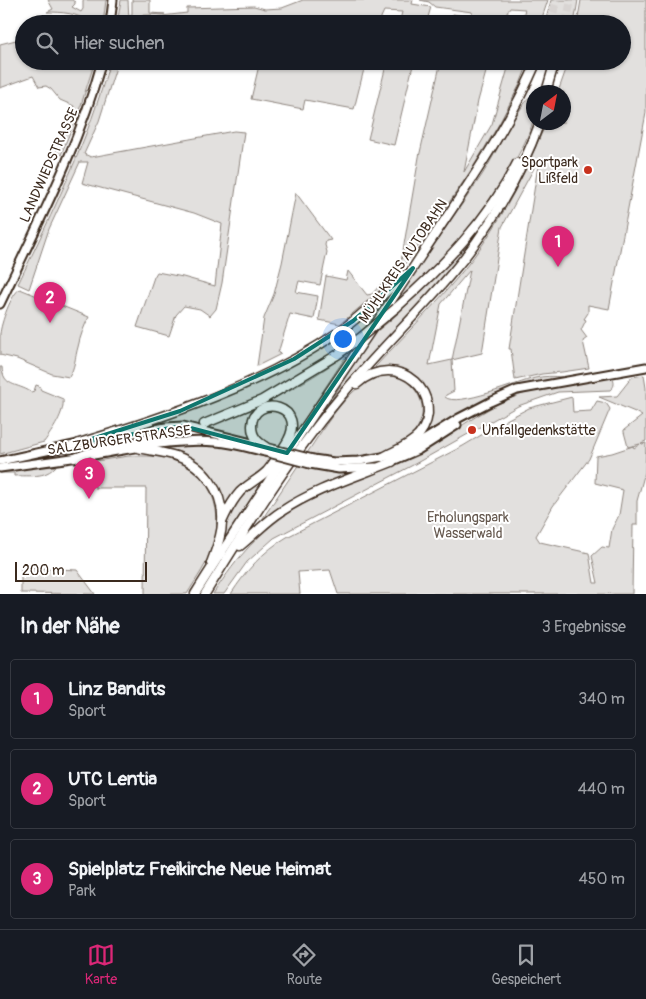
<!DOCTYPE html>
<html lang="de">
<meta charset="utf-8">
<style>
body{margin:0;font-family:Pangolin,sans-serif;background:#20242c;color:#f1f3f6}
.compass{position:absolute;left:526px;top:85px;width:45px;height:45px;border-radius:50%;background:#171b24;box-shadow:0 1px 4px #0004;rotate:32deg}
.scale{position:absolute;left:15px;bottom:12px;width:132px;box-sizing:border-box;padding-left:5px;border:2px solid #3b2a1e;border-top:0;font-size:14px;line-height:18px;white-space:nowrap;color:#3b2a1e;-webkit-text-stroke:4px #fff;paint-order:stroke}
.you{position:absolute;left:342px;top:338px;width:18px;height:18px;margin:-12px;border:4px solid #fff;border-radius:50%;background:#1a73e8;box-shadow:0 0 0 8px #1a73e833}
.badge{display:grid;place-items:center;width:32px;height:32px;border-radius:50%;background:#db2777;color:#fff;font-size:16px;font-weight:700}
.pin{position:absolute;translate:-50% -41px;filter:drop-shadow(0 1px 2px #0008)}
.pin::after{content:'';position:absolute;top:26px;width:18px;height:15px;background:inherit;clip-path:polygon(0 0,100% 0,50% 100%)}
.list{margin:0;padding:0;list-style:none}
h2{display:flex;justify-content:space-between;align-items:center;height:65px;margin:0;padding:0 20px;font-size:21px}
h2 small{font-size:16px;font-weight:400;color:#9ea1a6}
.list li{display:grid;grid-template-columns:32px 1fr auto;gap:15px;align-items:center;box-sizing:border-box;height:80px;margin:0 10px 10px;padding:0 10px;border:1px solid #363941;border-radius:5px}
.list b{display:block;font-size:19px;white-space:nowrap}
.list p{margin:0;font-size:16px;white-space:nowrap;color:#9ea1a6}
.list em{font-size:16px;font-style:normal;color:#9ea1a6}
.icon{flex:none;width:28px;height:28px;fill:none;stroke:currentColor;stroke-width:2;stroke-linecap:round;stroke-linejoin:round}
.map{position:relative;flex:none;width:646px;height:594px;overflow:hidden}
.search{position:absolute;background:#171b24;box-shadow:0 1px 4px #0004;left:15px;right:15px;top:15px;height:55px;display:flex;align-items:center;gap:12px;box-sizing:border-box;padding:0 18px;border-radius:28px;color:#9ea1a6;font-size:19px}
.sheet{height:335px;background:#171b24}
nav{display:flex;justify-content:space-around;align-items:center;box-sizing:border-box;height:70px;border-top:1px solid #363941;background:#171b24;font-size:14px;color:#9ea1a6}
nav a{display:grid;justify-items:center;gap:2px}
nav .on{color:#db2777}
.map>svg:first-child{display:block}
.green{fill:#e2e0de;stroke:#8e857e;fill-rule:evenodd}
.lines{fill:none;stroke-linecap:round;stroke-linejoin:round}
.highway-tunnel{stroke:#d8d4d2;stroke-width:8;stroke-dasharray:8 4;stroke-linecap:butt}
.major-casing{stroke:#3b2a1e;stroke-width:11}
.highway-casing{stroke:#3b2a1e;stroke-width:11}
.major{stroke:#fff;stroke-width:7}
.highway{stroke:#fff;stroke-width:8}
.major-bridge-casing{stroke:#3b2a1e;stroke-width:11;stroke-linecap:butt}
.highway-bridge-casing{stroke:#3b2a1e;stroke-width:11;stroke-linecap:butt}
.major-bridge{stroke:#fff;stroke-width:7}
.highway-bridge{stroke:#fff;stroke-width:8}
.marked{fill:#0f766e;fill-opacity:0.2;stroke:#0f766e;stroke-width:4;stroke-linejoin:round}
.poi-dot{fill:#c8321e;stroke:#fff;stroke-width:2}
.labels{text-anchor:middle;dominant-baseline:central;stroke-width:4;stroke-linejoin:round;paint-order:stroke}
.poi-label{font-size:14px;fill:#3b2a1e;stroke:#fff;text-anchor:end}
.street-label{font-size:14px;fill:#3b2a1e;stroke:#fff}
.park-label{font-size:14px;fill:#65584e;stroke:#fff}
</style>
<div class="map">
<svg width="646" height="594" viewBox="0 0 646 594">
<rect width="100%" height="100%" fill="#fff"/>
<filter id="ink" filterUnits="userSpaceOnUse"><feTurbulence type="fractalNoise" baseFrequency=".02" numOctaves="2"/><feDisplacementMap in="SourceGraphic" scale="10" xChannelSelector="R" yChannelSelector="G"/><feConvolveMatrix kernelMatrix="1 2 1 2 8 2 1 2 1" color-interpolation-filters="sRGB"/></filter>
<g filter="url(#ink)">
<!-- green -->
<g class="green">
<path d="M 48,0 L 72,0 L 75,2 L 75,4 L 72,7 L 81,12 L 83,9 L 83,0 L 106,0 L 103,24 L 88,24 L 89,22 C 77,13 62,12 47,12 L 53,9 Z"/>
<path d="M 121,0 L 128,0 L 129,20 L 187,13 L 187,8 L 254,6 L 265,9 L 282,8 L 303,0 L 413,0 L 412,4 L 431,7 L 426,24 L 399,24 L 402,12 L 384,11 L 378,24 L 117,24 Z"/>
<path d="M 132,0 L 150,0 L 150,13 L 165,14 L 130,16 L 132,14 Z"/>
<path d="M 420,0 L 548,0 L 540,24 L 521,24 L 525,9 L 510,8 L 500,24 L 451,24 L 453,14 L 473,18 L 472,12 L 435,7 L 429,2 Z"/>
<path d="M 551,0 L 578,0 L 574,24 L 546,19 Z"/>
<path d="M 581,0 L 646,0 L 646,113 L 609,309 L 588,305 L 588,313 L 584,319 L 586,320 L 581,330 L 587,338 L 583,341 L 589,368 L 562,372 L 542,374 L 515,380 L 511,349 L 509,349 L 539,159 L 502,227 L 482,353 L 452,360 L 454,391 L 446,395 L 445,397 C 457,408 518,382 535,378 C 544,376 553,376 562,377 L 520,385 L 496,394 L 430,432 L 426,428 L 426,394 L 392,368 L 376,369 L 375,367 C 412,327 452,289 483,244 C 510,205 528,165 546,123 L 564,122 L 564,92 L 558,92 L 569,61 L 622,61 L 622,24 L 577,24 ZM 470,270 L 452,360 L 429,365 L 441,304 Z"/>
<path d="M 24,38 L 24,61 L 95,61 L 81,105 L 61,155 L 56,153 C 61,137 72,122 74,106 L 60,100 L 51,89 L 46,86 L 39,87 L 33,76 L 0,88 L 0,44 Z"/>
<path d="M 110,61 L 118,61 L 99,121 L 84,154 L 91,157 L 234,131 L 244,132 L 222,283 L 216,309 L 210,316 L 200,309 L 184,306 L 176,315 L 169,336 L 137,327 L 154,277 L 157,272 L 183,277 L 215,286 L 222,224 L 194,213 L 82,183 L 88,162 L 80,162 L 49,229 L 29,289 L 18,284 C 53,211 89,139 110,61 Z"/>
<path d="M 260,61 L 366,61 L 354,109 L 305,100 L 303,109 L 251,99 Z"/>
<path d="M 387,61 L 414,61 L 394,145 L 368,139 Z"/>
<path d="M 441,61 L 489,61 L 478,101 L 464,172 L 492,124 L 510,61 L 529,61 L 520,84 L 499,124 L 472,169 L 429,232 L 404,265 L 384,287 L 340,324 L 319,320 L 326,276 L 346,280 L 348,271 L 367,295 L 372,294 L 401,262 L 419,157 Z"/>
<path d="M 533,94 C 533,103 535,113 533,121 C 529,136 521,150 514,163 C 484,218 441,262 396,304 L 395,302 C 423,259 453,218 482,175 C 499,149 511,116 533,94 Z"/>
<path d="M 296,193 L 331,240 L 326,241 L 325,245 L 327,252 L 320,285 L 299,281 L 296,292 L 318,296 L 314,319 L 290,314 L 278,353 L 281,354 L 257,366 L 264,318 L 274,294 L 282,263 Z"/>
<path d="M 495,209 L 456,264 L 322,415 L 371,336 L 392,319 L 427,286 L 453,258 Z"/>
<path d="M 20,289 L 89,317 C 84,326 80,337 78,347 C 75,357 75,368 69,377 L 52,374 L 17,359 L 0,355 C 0,348 0,340 0,334 C 1,323 11,294 20,289 Z"/>
<path d="M 386,297 L 360,335 L 333,355 L 267,395 L 235,410 L 195,425 L 176,424 L 126,433 L 197,407 L 295,362 Z"/>
<path d="M 348,353 L 294,435 C 302,389 239,396 251,438 L 249,438 L 203,427 C 255,410 303,386 348,353 Z"/>
<path d="M 0,367 L 2,367 C 3,387 17,383 31,392 L 34,391 L 36,385 L 39,386 L 41,390 L 63,399 C 65,413 52,431 44,442 L 0,454 Z"/>
<path d="M 381,374 C 415,375 436,408 412,435 C 388,462 339,462 307,453 C 326,425 348,386 381,374 Z"/>
<path d="M 644,375 L 646,388 L 646,441 L 641,443 L 642,444 L 646,443 L 645,472 L 637,501 L 637,525 L 633,525 L 632,594 L 338,594 L 330,570 L 298,572 L 300,594 L 231,594 C 246,571 263,551 287,537 L 463,446 L 508,419 L 529,408 L 572,397 L 573,412 L 591,411 L 597,401 L 606,403 L 610,409 L 589,459 L 553,506 L 536,536 L 540,542 L 589,553 L 594,583 L 598,583 L 592,556 L 602,547 L 609,548 L 612,529 L 619,515 L 623,490 L 595,483 L 596,456 L 612,453 L 633,446 L 634,448 L 640,444 L 628,447 L 624,432 L 624,430 L 642,416 L 635,412 L 599,397 L 617,396 L 632,377 Z"/>
<path d="M 607,377 L 613,379 C 615,384 614,387 610,390 L 558,392 L 518,406 L 413,465 L 274,538 L 247,562 L 224,594 L 213,594 C 239,555 258,533 297,507 C 331,489 367,477 402,461 C 437,445 466,420 500,403 C 533,387 572,383 607,377 Z"/>
<path d="M 271,410 C 296,416 290,429 281,447 C 275,445 268,444 263,439 C 250,429 256,412 271,410 Z"/>
<path d="M 206,444 L 228,446 L 273,458 L 225,511 L 205,471 L 147,449 Z"/>
<path d="M 129,456 C 145,456 163,455 179,461 C 212,475 224,514 213,546 C 208,563 196,579 187,594 L 145,594 L 146,488 L 95,488 L 95,486 L 87,486 L 83,463 Z"/>
<path d="M 299,464 L 327,470 L 362,472 L 327,486 L 255,530 Z"/>
<path d="M 56,466 C 45,479 29,475 14,476 L 14,473 L 0,473 L 18,469 Z"/>
<path d="M 269,472 L 219,546 L 229,512 L 243,494 Z"/>
<path d="M 21,567 L 77,570 L 95,594 L 21,593 Z"/>
</g>
<g class="lines">
<!-- highway-tunnel -->
<g class="highway-tunnel">
<path d="M 550,24 L 557,0"/>
<path d="M 566,24 L 571,0"/>
<path d="M 173,434 L 204,424"/>
</g>
<defs>
<g id="major">
<path d="M 110,24 L 113,0"/>
<path d="M 0,304 C 38,224 79,146 102,61"/>
<path d="M 103,439 L 166,427 L 183,426 L 264,446"/>
<path d="M 94,455 C 134,449 176,438 216,442 C 233,443 249,448 265,452"/>
<path d="M 313,459 L 334,462 L 359,461 L 394,455 L 419,443 L 459,418 L 490,402 L 517,390 L 646,367"/>
<path d="M 0,461 L 83,443"/>
<path d="M 388,463 L 418,450 L 457,425"/>
<path d="M 310,464 L 339,469 L 375,467"/>
<path d="M 0,468 L 79,457"/>
</g>
<g id="highway">
<path d="M 546,92 L 555,61"/>
<path d="M 396,308 C 443,266 489,219 517,163"/>
<path d="M 357,384 C 398,347 449,397 419,435 C 409,446 396,450 383,457"/>
<path d="M 204,424 L 262,400 L 337,355"/>
<path d="M 79,443 C 166,417 265,384 340,331 C 364,314 384,293 406,274"/>
<path d="M 138,448 C 151,451 164,452 176,456 C 204,465 224,492 222,522 C 222,536 216,549 211,563"/>
<path d="M 75,458 L 88,453 L 173,434"/>
<path d="M 222,522 C 227,511 232,501 240,492 C 248,484 259,479 267,471 C 274,463 279,454 285,445 C 312,404 252,393 252,426 C 252,437 258,442 266,447"/>
<path d="M 240,546 C 254,535 266,521 282,511 C 315,489 355,477 392,462"/>
<path d="M 195,594 C 264,483 341,377 413,268 C 457,200 505,136 537,61"/>
<path d="M 205,594 C 246,528 288,460 338,400 C 374,355 416,316 452,273 C 490,228 520,177 540,122"/>
</g>
</defs>
<!-- major casing -->
<use href="#major" class="major-casing"/>
<!-- highway casing -->
<use href="#highway" class="highway-casing"/>
<!-- major -->
<use href="#major" class="major"/>
<!-- highway -->
<use href="#highway" class="highway"/>
<defs>
<g id="major-bridge">
<path d="M 269,448 L 313,459"/>
<path d="M 265,452 L 310,464"/>
</g>
<path id="highway-bridge" d="M 337,355 L 360,338 L 396,308"/>
</defs>
<!-- major-bridge casing -->
<use href="#major-bridge" class="major-bridge-casing"/>
<!-- highway-bridge casing -->
<use href="#highway-bridge" class="highway-bridge-casing"/>
<!-- major-bridge -->
<use href="#major-bridge" class="major-bridge"/>
<!-- highway-bridge -->
<use href="#highway-bridge" class="highway-bridge"/>
</g>
</g>
<!-- marked area -->
<path class="marked" d="M 413,268 L 287,453 L 183,426 L 79,443 L 180,411 L 294,359 L 353,321 Z"/>
<!-- markers -->
<g class="poi-dot">
<circle cx="588" cy="170" r="5"/>
<circle cx="472" cy="430" r="5"/>
</g>
<g class="labels">
<!-- poi labels -->
<g class="poi-label">
<text x="578" y="162">Sportpark<tspan x="578" dy="16">Lißfeld</tspan></text>
<text x="482" y="430" text-anchor="start">Unfallgedenkstätte</text>
</g>
<!-- street labels -->
<g class="street-label">
<text transform="translate(49 165) rotate(-66)">LANDWIEDSTRASSE</text>
<text transform="translate(403 261) rotate(-56)">MÜHLKREIS AUTOBAHN</text>
<text transform="translate(119 440) rotate(-8)">SALZBURGER STRASSE</text>
</g>
<!-- park labels -->
<g class="park-label">
<text x="468" y="517">Erholungspark<tspan x="468" dy="16">Wasserwald</tspan></text>
</g>
</g>
</svg>
<svg class="compass" viewBox="-18 -18 36 36"><path d="M0-13l5 13h-10z" fill="#e53935"/><path d="M0 13l5-13h-10z" fill="#9ea1a6"/></svg>
<div class="scale">200 m</div>
<div class="you"></div>
<div class="pin badge" style="left:558px;top:267px">1</div>
<div class="pin badge" style="left:50px;top:323px">2</div>
<div class="pin badge" style="left:89px;top:499px">3</div>
<div class="search"><svg class="icon" aria-label="search" viewBox="0 0 24 24"><circle cx="10" cy="10" r="6"/><path d="M15 15l6 6"/></svg>Hier suchen</div>
</div>
<section class="sheet">
<h2>In der Nähe<small>3 Ergebnisse</small></h2>
<ul class="list">
<li><span class="badge">1</span><div><b>Linz Bandits</b><p>Sport</p></div><em>340 m</em></li>
<li><span class="badge">2</span><div><b>UTC Lentia</b><p>Sport</p></div><em>440 m</em></li>
<li><span class="badge">3</span><div><b>Spielplatz Freikirche Neue Heimat</b><p>Park</p></div><em>450 m</em></li>
</ul>
</section>
<nav>
<a class="on"><svg class="icon" aria-label="map" viewBox="0 0 24 24"><path d="M3 6l6-2 6 2 6-2v14l-6 2-6-2-6 2zM9 4v14M15 6v14"/></svg>Karte</a>
<a><svg class="icon" aria-label="directions" viewBox="0 0 24 24"><path d="M12 3l9 9-9 9-9-9zM9 14v-3h6M13 9l2 2-2 2"/></svg>Route</a>
<a><svg class="icon" aria-label="saved" viewBox="0 0 24 24"><path d="M7 4h10v16l-5-4-5 4z"/></svg>Gespeichert</a>
</nav>
